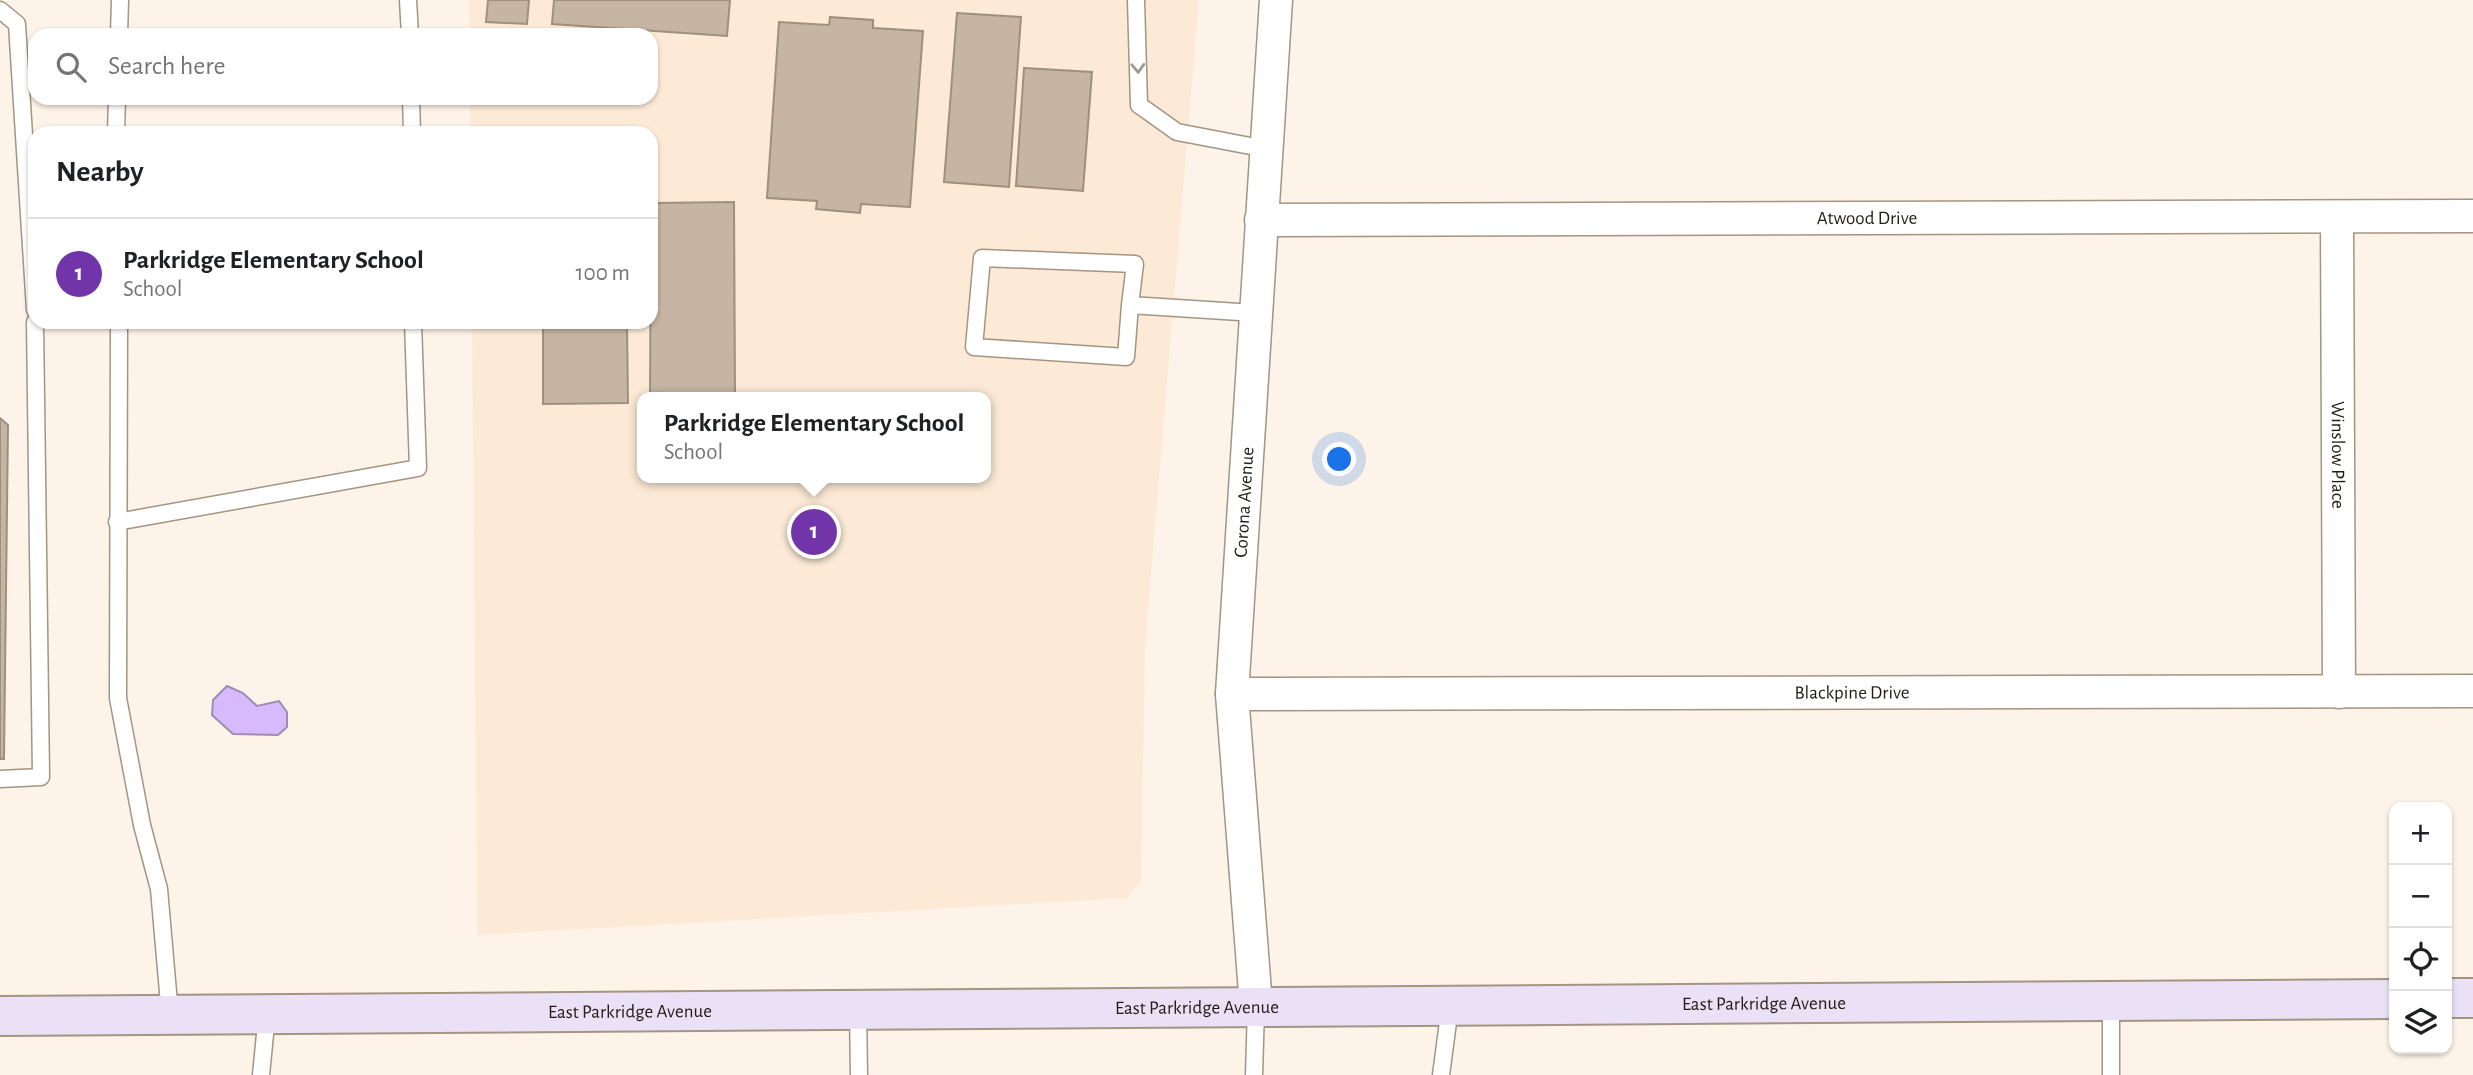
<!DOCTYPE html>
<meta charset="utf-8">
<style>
body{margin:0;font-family:"Alegreya Sans",sans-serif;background:#f2f2f2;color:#202124}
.controls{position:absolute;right:21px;bottom:21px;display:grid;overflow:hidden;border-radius:14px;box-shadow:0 2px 5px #0004}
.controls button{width:63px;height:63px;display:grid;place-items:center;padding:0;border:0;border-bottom:2px solid #e0e0e0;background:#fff;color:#202124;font:35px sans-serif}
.you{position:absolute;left:1340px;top:460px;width:24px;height:24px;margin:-18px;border:5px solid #fff;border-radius:50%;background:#1a73e8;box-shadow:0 0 0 10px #1a73e833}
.badge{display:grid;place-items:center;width:46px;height:46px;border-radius:50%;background:#7234a9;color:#fff;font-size:23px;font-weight:700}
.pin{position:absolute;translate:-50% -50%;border:4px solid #fff;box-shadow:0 2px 7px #0006}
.popup{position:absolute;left:637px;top:392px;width:354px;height:91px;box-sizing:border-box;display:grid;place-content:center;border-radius:14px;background:#fff;filter:drop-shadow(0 2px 5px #0005);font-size:23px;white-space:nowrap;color:#757577}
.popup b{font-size:26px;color:#202124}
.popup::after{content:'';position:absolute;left:50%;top:100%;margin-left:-14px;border:14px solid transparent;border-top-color:#fff}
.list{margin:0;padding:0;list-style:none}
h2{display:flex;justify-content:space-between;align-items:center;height:91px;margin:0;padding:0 28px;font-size:30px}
h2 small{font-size:23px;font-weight:400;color:#757577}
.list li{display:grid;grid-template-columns:46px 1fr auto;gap:21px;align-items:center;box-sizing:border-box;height:112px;padding:0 28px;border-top:2px solid #e0e0e0}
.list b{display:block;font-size:26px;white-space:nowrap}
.list p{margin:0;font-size:23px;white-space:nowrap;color:#757577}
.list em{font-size:23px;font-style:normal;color:#757577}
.icon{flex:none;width:38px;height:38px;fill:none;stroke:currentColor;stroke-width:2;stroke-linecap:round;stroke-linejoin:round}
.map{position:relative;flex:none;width:2473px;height:1075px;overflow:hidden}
.search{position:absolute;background:#fff;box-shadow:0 2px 5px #0004;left:28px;top:28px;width:630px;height:77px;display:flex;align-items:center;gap:18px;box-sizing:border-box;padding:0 24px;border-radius:21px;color:#757577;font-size:26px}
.panel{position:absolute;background:#fff;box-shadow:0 2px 5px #0004;left:28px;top:126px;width:630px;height:203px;border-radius:21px}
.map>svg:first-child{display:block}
.built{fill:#fcead6;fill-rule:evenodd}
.water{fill:#d6bafc;stroke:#a08bb7;stroke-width:2}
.building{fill:#c5b5a2;stroke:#9f907e;stroke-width:2}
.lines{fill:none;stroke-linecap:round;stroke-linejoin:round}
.lane-casing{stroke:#a49482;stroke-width:19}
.street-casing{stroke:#a49482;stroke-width:35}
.secondary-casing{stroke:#a49482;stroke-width:42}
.lane{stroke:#fff;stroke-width:16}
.street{stroke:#fff;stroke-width:32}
.secondary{stroke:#eae1f6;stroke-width:38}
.oneway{stroke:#9c9996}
.labels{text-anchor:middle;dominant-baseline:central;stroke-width:5;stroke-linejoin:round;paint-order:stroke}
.street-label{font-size:19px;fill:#221c15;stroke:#fff}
</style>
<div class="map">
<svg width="2473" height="1075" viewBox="0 0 2473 1075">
<rect width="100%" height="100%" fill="#fef3e8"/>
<!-- built -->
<path class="built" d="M 469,0 L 1199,0 L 1145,648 L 1141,881 L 1127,898 L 477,935 L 472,322 L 651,322 L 651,133 L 470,133 L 470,98 L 651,98 L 651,35 L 470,35 ZM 642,397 L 986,397 L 986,478 L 642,478 Z"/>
<!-- water -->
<path class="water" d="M 227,686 L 243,693 L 257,706 L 279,701 L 287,712 L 287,727 L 278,735 L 233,734 L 212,715 L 213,700 Z"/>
<!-- building -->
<g class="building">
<path d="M 488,0 L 529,0 L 527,24 L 486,22 Z"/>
<path d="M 554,0 L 730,0 L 727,36 L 552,24 Z"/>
<path d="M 957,13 L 1021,17 L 1009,187 L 944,182 Z"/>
<path d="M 830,17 L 873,20 L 873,28 L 923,31 L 910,207 L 861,204 L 860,213 L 816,209 L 817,201 L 767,198 L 779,22 L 829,25 Z"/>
<path d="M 1024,68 L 1092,72 L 1083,191 L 1016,186 Z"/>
<path d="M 734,202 L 735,397 L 650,397 L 651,203 Z"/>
<path d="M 543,322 L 627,322 L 628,403 L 543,404 Z"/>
<path d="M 0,418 L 8,425 L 4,759 L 0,759 Z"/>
</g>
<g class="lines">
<defs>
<g id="lane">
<path d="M 408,0 L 410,35"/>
<path d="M 1136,0 L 1139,105 L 1177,132 L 1266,149"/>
<path d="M 0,10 L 17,24 L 35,310"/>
<path d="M 119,35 L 120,0"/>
<path d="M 411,98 L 412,133"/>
<path d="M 116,133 L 117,98"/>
<path d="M 1130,305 L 1126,357 L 974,347 L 982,258 L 1135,264 L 1130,305 L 1255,313"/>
<path d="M 119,322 L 118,698 L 142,825 L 159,889 L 170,1015"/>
<path d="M 117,522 L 418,468 L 413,322"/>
<path d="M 0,779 L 41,777 L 35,322"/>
<path d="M 858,1009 L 859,1075"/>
<path d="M 261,1075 L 267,1014"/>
<path d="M 1254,1075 L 1256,1008"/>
<path d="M 1441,1075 L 1450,1007"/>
<path d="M 2111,1075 L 2111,1000"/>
</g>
<g id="street">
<path id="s1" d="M 2337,217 L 2339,692"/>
<path id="s2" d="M 1261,220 L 2473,216"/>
<path id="s3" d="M 1232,694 L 2473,691"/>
<path id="s4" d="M 1256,1005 L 1232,694 L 1276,0"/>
</g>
<g id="secondary">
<path d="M 2447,998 L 2473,998"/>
<path id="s5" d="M 0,1016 L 2394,999"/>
</g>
</defs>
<!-- lane casing -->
<use href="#lane" class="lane-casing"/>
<!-- street casing -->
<use href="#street" class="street-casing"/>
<!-- secondary casing -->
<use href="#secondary" class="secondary-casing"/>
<!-- lane -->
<use href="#lane" class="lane"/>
<!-- street -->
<use href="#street" class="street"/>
<!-- secondary -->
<use href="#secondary" class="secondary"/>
</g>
<!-- one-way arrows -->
<defs><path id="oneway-chevron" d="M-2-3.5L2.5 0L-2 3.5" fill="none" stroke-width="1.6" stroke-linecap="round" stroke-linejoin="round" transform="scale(1.75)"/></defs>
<use class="oneway" href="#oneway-chevron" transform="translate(1138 68) rotate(88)"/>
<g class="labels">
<!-- street labels -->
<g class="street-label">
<text stroke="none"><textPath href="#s2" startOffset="606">Atwood Drive</textPath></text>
<text stroke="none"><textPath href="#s1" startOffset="238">Winslow Place</textPath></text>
<text stroke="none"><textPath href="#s4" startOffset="504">Corona Avenue</textPath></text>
<text stroke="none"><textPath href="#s3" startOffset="620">Blackpine Drive</textPath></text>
<text stroke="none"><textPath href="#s5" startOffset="1764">East Parkridge Avenue</textPath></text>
<text stroke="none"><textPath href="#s5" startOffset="1197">East Parkridge Avenue</textPath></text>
<text stroke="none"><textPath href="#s5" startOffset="630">East Parkridge Avenue</textPath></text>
</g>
</g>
</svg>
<div class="controls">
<button>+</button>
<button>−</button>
<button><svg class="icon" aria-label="locate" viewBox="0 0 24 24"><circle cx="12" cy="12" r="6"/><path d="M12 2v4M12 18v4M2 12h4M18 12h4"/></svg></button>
<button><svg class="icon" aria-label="layers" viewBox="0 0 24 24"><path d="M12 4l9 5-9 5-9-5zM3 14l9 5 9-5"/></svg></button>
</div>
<div class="you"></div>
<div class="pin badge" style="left:814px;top:532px">1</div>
<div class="popup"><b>Parkridge Elementary School</b>School</div>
<div class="search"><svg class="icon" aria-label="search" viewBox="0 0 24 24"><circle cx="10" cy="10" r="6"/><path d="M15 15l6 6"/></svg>Search here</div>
<section class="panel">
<h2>Nearby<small></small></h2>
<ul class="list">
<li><span class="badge">1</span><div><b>Parkridge Elementary School</b><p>School</p></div><em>100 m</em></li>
</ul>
</section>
</div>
